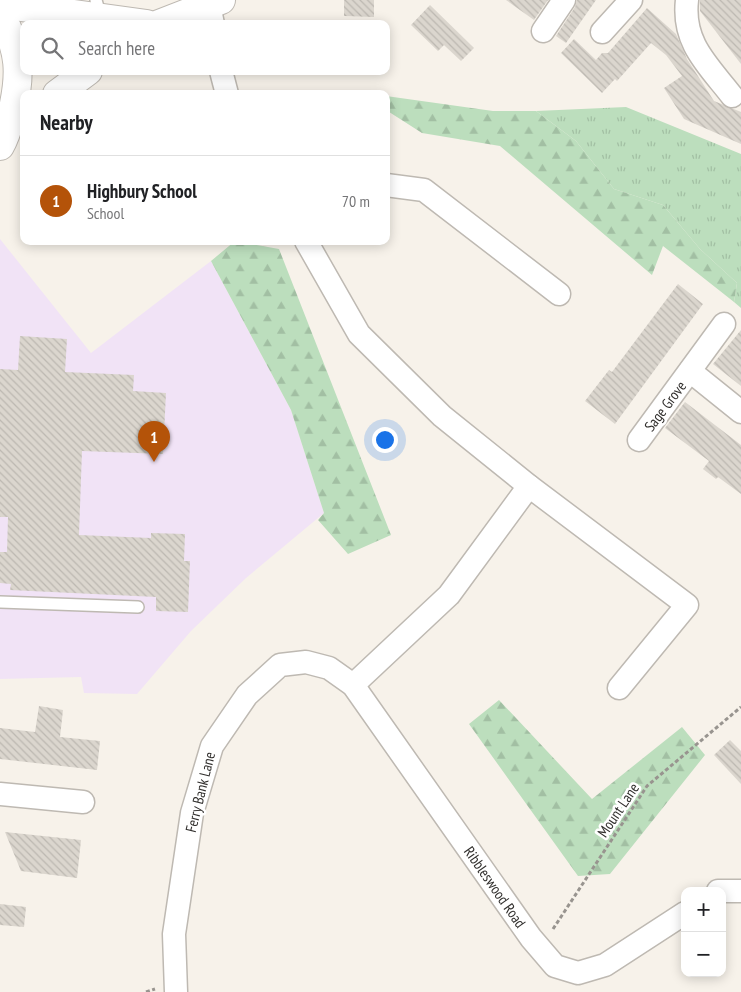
<!DOCTYPE html>
<meta charset="utf-8">
<style>
body{margin:0;font-family:"PT Sans Narrow",sans-serif;background:#f2f2f2;color:#202124}
.controls{position:absolute;right:15px;bottom:15px;display:grid;overflow:hidden;border-radius:10px;box-shadow:0 2px 12px #0003}
.controls button{width:45px;height:45px;display:grid;place-items:center;padding:0;border:0;border-bottom:1px solid #e0e0e0;background:#fff;color:#202124;font:25px sans-serif}
.you{position:absolute;left:384px;top:439px;width:18px;height:18px;margin:-12px;border:4px solid #fff;border-radius:50%;background:#1a73e8;box-shadow:0 0 0 8px #1a73e833}
.badge{display:grid;place-items:center;width:32px;height:32px;border-radius:50%;background:#b45309;color:#fff;font-size:16px;font-weight:700}
.pin{position:absolute;translate:-50% -41px;filter:drop-shadow(0 1px 2px #0008)}
.pin::after{content:'';position:absolute;top:26px;width:18px;height:15px;background:inherit;clip-path:polygon(0 0,100% 0,50% 100%)}
.list{margin:0;padding:0;list-style:none}
h2{display:flex;justify-content:space-between;align-items:center;height:65px;margin:0;padding:0 20px;font-size:21px}
h2 small{font-size:16px;font-weight:400;color:#757577}
.list li{display:grid;grid-template-columns:32px 1fr auto;gap:15px;align-items:center;box-sizing:border-box;height:90px;padding:0 20px;border-top:1px solid #e0e0e0}
.list b{display:block;font-size:19px;white-space:nowrap}
.list p{margin:0;font-size:16px;white-space:nowrap;color:#757577}
.list em{font-size:16px;font-style:normal;color:#757577}
.icon{flex:none;width:28px;height:28px;fill:none;stroke:currentColor;stroke-width:2;stroke-linecap:round;stroke-linejoin:round}
.map{position:relative;flex:none;width:741px;height:992px;overflow:hidden}
.search{position:absolute;background:#fff;box-shadow:0 2px 12px #0003;left:20px;top:20px;width:370px;height:55px;display:flex;align-items:center;gap:12px;box-sizing:border-box;padding:0 18px;border-radius:10px;color:#757577;font-size:19px}
.panel{position:absolute;background:#fff;box-shadow:0 2px 12px #0003;left:20px;top:90px;width:370px;height:155px;border-radius:10px}
.map>svg:first-child{display:block}
.education{fill:#f1e3f6}
.grass{fill:url(#grass-tufts)}
.forest{fill:url(#forest-firs)}
.building{fill:url(#building-back-hatch)}
.lines{fill:none;stroke-linecap:round;stroke-linejoin:round}
.lane-casing{stroke:#beb9b2;stroke-width:14}
.street-casing{stroke:#beb9b2;stroke-width:25}
.secondary-casing{stroke:#beb9b2;stroke-width:30}
.path{stroke:#98948f;stroke-width:3;stroke-dasharray:4 2.5;stroke-linecap:butt}
.lane{stroke:#fff;stroke-width:11}
.street{stroke:#fff;stroke-width:22}
.secondary{stroke:#fff;stroke-width:28}
.labels{text-anchor:middle;dominant-baseline:central;stroke-width:5;stroke-linejoin:round;paint-order:stroke}
.street-label{font-size:15px;fill:#312f2d;stroke:#fff}
</style>
<div class="map">
<svg width="741" height="992" viewBox="0 0 741 992">
<defs>
<pattern id="grass-tufts" width="24" height="20" patternUnits="userSpaceOnUse" patternTransform="scale(1.25)"><rect width="24" height="20" fill="#bcdebd"/><path d="M3 7l-1-3M5 7V3M7 7l1-3M15 17l-1-3M17 17v-4M19 17l1-3" fill="none" stroke="#a2bfa3"/></pattern>
<pattern id="forest-firs" width="22" height="20" patternUnits="userSpaceOnUse" patternTransform="scale(1.25)"><rect width="22" height="20" fill="#bcdebd"/><path d="M5 1l3.5 6h-7zM16 11l3.5 6h-7z" fill="#a2bfa3"/></pattern>
<pattern id="building-back-hatch" width="6" height="6" patternUnits="userSpaceOnUse" patternTransform="scale(1.25)"><rect width="6" height="6" fill="#dbd6ce"/><path d="M-1 5l2 2M0 0l6 6M5-1l2 2" fill="none" stroke="#bcb8b1"/></pattern>
</defs>
<rect width="100%" height="100%" fill="#f7f2ea"/>
<!-- education -->
<path class="education" d="M 0,239 L 91,353 L 211,261 L 291,410 L 324,513 L 246,578 L 191,631 L 137,694 L 84,693 L 81,677 L 0,679 Z"/>
<!-- grass -->
<path class="grass" d="M 626,107 L 741,154 L 741,308 L 734,302 L 737,283 L 700,249 L 663,205 L 614,189 L 576,141 L 536,111 Z"/>
<!-- forest -->
<g class="forest">
<path d="M 386,96 L 493,111 L 536,111 L 576,141 L 614,189 L 663,205 L 700,249 L 737,283 L 734,302 L 663,246 L 652,275 L 500,146 L 422,133 L 386,110 Z"/>
<path d="M 235,241 L 279,249 L 391,535 L 348,554 L 318,520 L 324,513 L 291,410 L 211,261 Z"/>
<path d="M 499,700 L 592,799 L 682,727 L 705,755 L 610,874 L 578,876 L 469,724 Z"/>
</g>
<!-- building -->
<g class="building">
<path d="M 344,0 L 374,0 L 374,17 L 344,16 Z"/>
<path d="M 506,0 L 548,0 L 534,20 Z"/>
<path d="M 577,0 L 596,0 L 566,43 L 556,36 L 575,7 Z"/>
<path d="M 700,0 L 741,0 L 741,64 L 700,11 Z"/>
<path d="M 430,5 L 474,48 L 461,61 L 444,45 L 438,51 L 411,25 Z"/>
<path d="M 647,8 L 676,34 L 687,59 L 714,101 L 741,112 L 741,144 L 684,119 L 664,88 L 682,76 L 666,55 L 651,43 L 617,81 L 615,79 L 602,93 L 561,53 L 574,39 L 596,60 L 602,53 L 608,53 Z"/>
<path d="M 678,284 L 703,304 L 615,424 L 585,401 L 609,370 L 612,372 Z"/>
<path d="M 741,330 L 741,386 L 713,364 Z"/>
<path d="M 20,336 L 67,339 L 65,372 L 134,375 L 133,391 L 166,393 L 163,454 L 82,451 L 79,535 L 151,538 L 151,533 L 185,534 L 184,561 L 190,561 L 188,612 L 156,611 L 156,597 L 10,590 L 11,584 L 0,583 L 0,552 L 7,552 L 8,517 L 0,517 L 0,369 L 18,370 Z"/>
<path d="M 685,402 L 741,445 L 741,494 L 718,477 L 716,479 L 703,469 L 709,461 L 665,428 Z"/>
<path d="M 39,706 L 63,710 L 60,737 L 100,741 L 97,770 L 0,759 L 0,728 L 35,732 Z"/>
<path d="M 730,740 L 741,751 L 741,784 L 714,755 Z"/>
<path d="M 5,832 L 81,840 L 77,878 L 21,871 Z"/>
<path d="M 0,904 L 26,907 L 24,927 L 0,925 Z"/>
</g>
<g class="lines">
<defs>
<g id="lane">
<path d="M 96,0 L 101,18"/>
<path d="M 0,602 L 138,607"/>
</g>
<g id="street">
<path d="M 687,0 C 682,43 708,65 732,96"/>
<path d="M 209,5 L 213,24"/>
<path d="M 543,31 L 564,0"/>
<path d="M 602,32 L 631,0"/>
<path d="M 221,71 L 227,94"/>
<path d="M 386,185 L 424,190 L 559,294"/>
<path d="M 306,241 L 359,334 L 442,416 L 529,486 L 687,605 L 619,688"/>
<path d="M 690,371 L 741,412"/>
<path d="M 639,440 L 724,324"/>
<path d="M 353,685 L 449,595 L 529,486"/>
<path d="M 0,794 L 83,802"/>
<path d="M 718,891 L 741,891"/>
<path d="M 176,992 L 174,934 L 192,813 L 212,746 L 247,695 L 280,665 L 306,662 L 329,668 L 353,685 L 531,938 L 555,966 L 578,973 L 605,965 L 685,913"/>
</g>
<g id="secondary">
<path d="M 0,4 L 147,24"/>
<path d="M 0,15 C 21,50 21,75 12,113 C 9,124 6,136 0,146"/>
<path d="M 159,24 L 221,0"/>
<path d="M 57,94 L 88,71"/>
</g>
</defs>
<!-- lane casing -->
<use href="#lane" class="lane-casing"/>
<!-- street casing -->
<use href="#street" class="street-casing"/>
<!-- secondary casing -->
<use href="#secondary" class="secondary-casing"/>
<!-- path -->
<g class="path">
<path d="M 553,929 L 647,786 L 741,707"/>
<path d="M 146,992 L 155,989"/>
</g>
<!-- lane -->
<use href="#lane" class="lane"/>
<!-- street -->
<use href="#street" class="street"/>
<!-- secondary -->
<use href="#secondary" class="secondary"/>
</g>
<g class="labels">
<!-- street labels -->
<g class="street-label">
<text transform="translate(665 406) rotate(-53)">Sage Grove</text>
<text transform="translate(200 792) rotate(-76)">Ferry Bank Lane</text>
<text transform="translate(618 810) rotate(-56)">Mount Lane</text>
<text transform="translate(495 887) rotate(55)">Ribbleswood Road</text>
</g>
</g>
</svg>
<div class="controls">
<button>+</button>
<button>−</button>
</div>
<div class="you"></div>
<div class="pin badge" style="left:154px;top:462px">1</div>
<div class="search"><svg class="icon" aria-label="search" viewBox="0 0 24 24"><circle cx="10" cy="10" r="6"/><path d="M15 15l6 6"/></svg>Search here</div>
<section class="panel">
<h2>Nearby<small></small></h2>
<ul class="list">
<li><span class="badge">1</span><div><b>Highbury School</b><p>School</p></div><em>70 m</em></li>
</ul>
</section>
</div>
